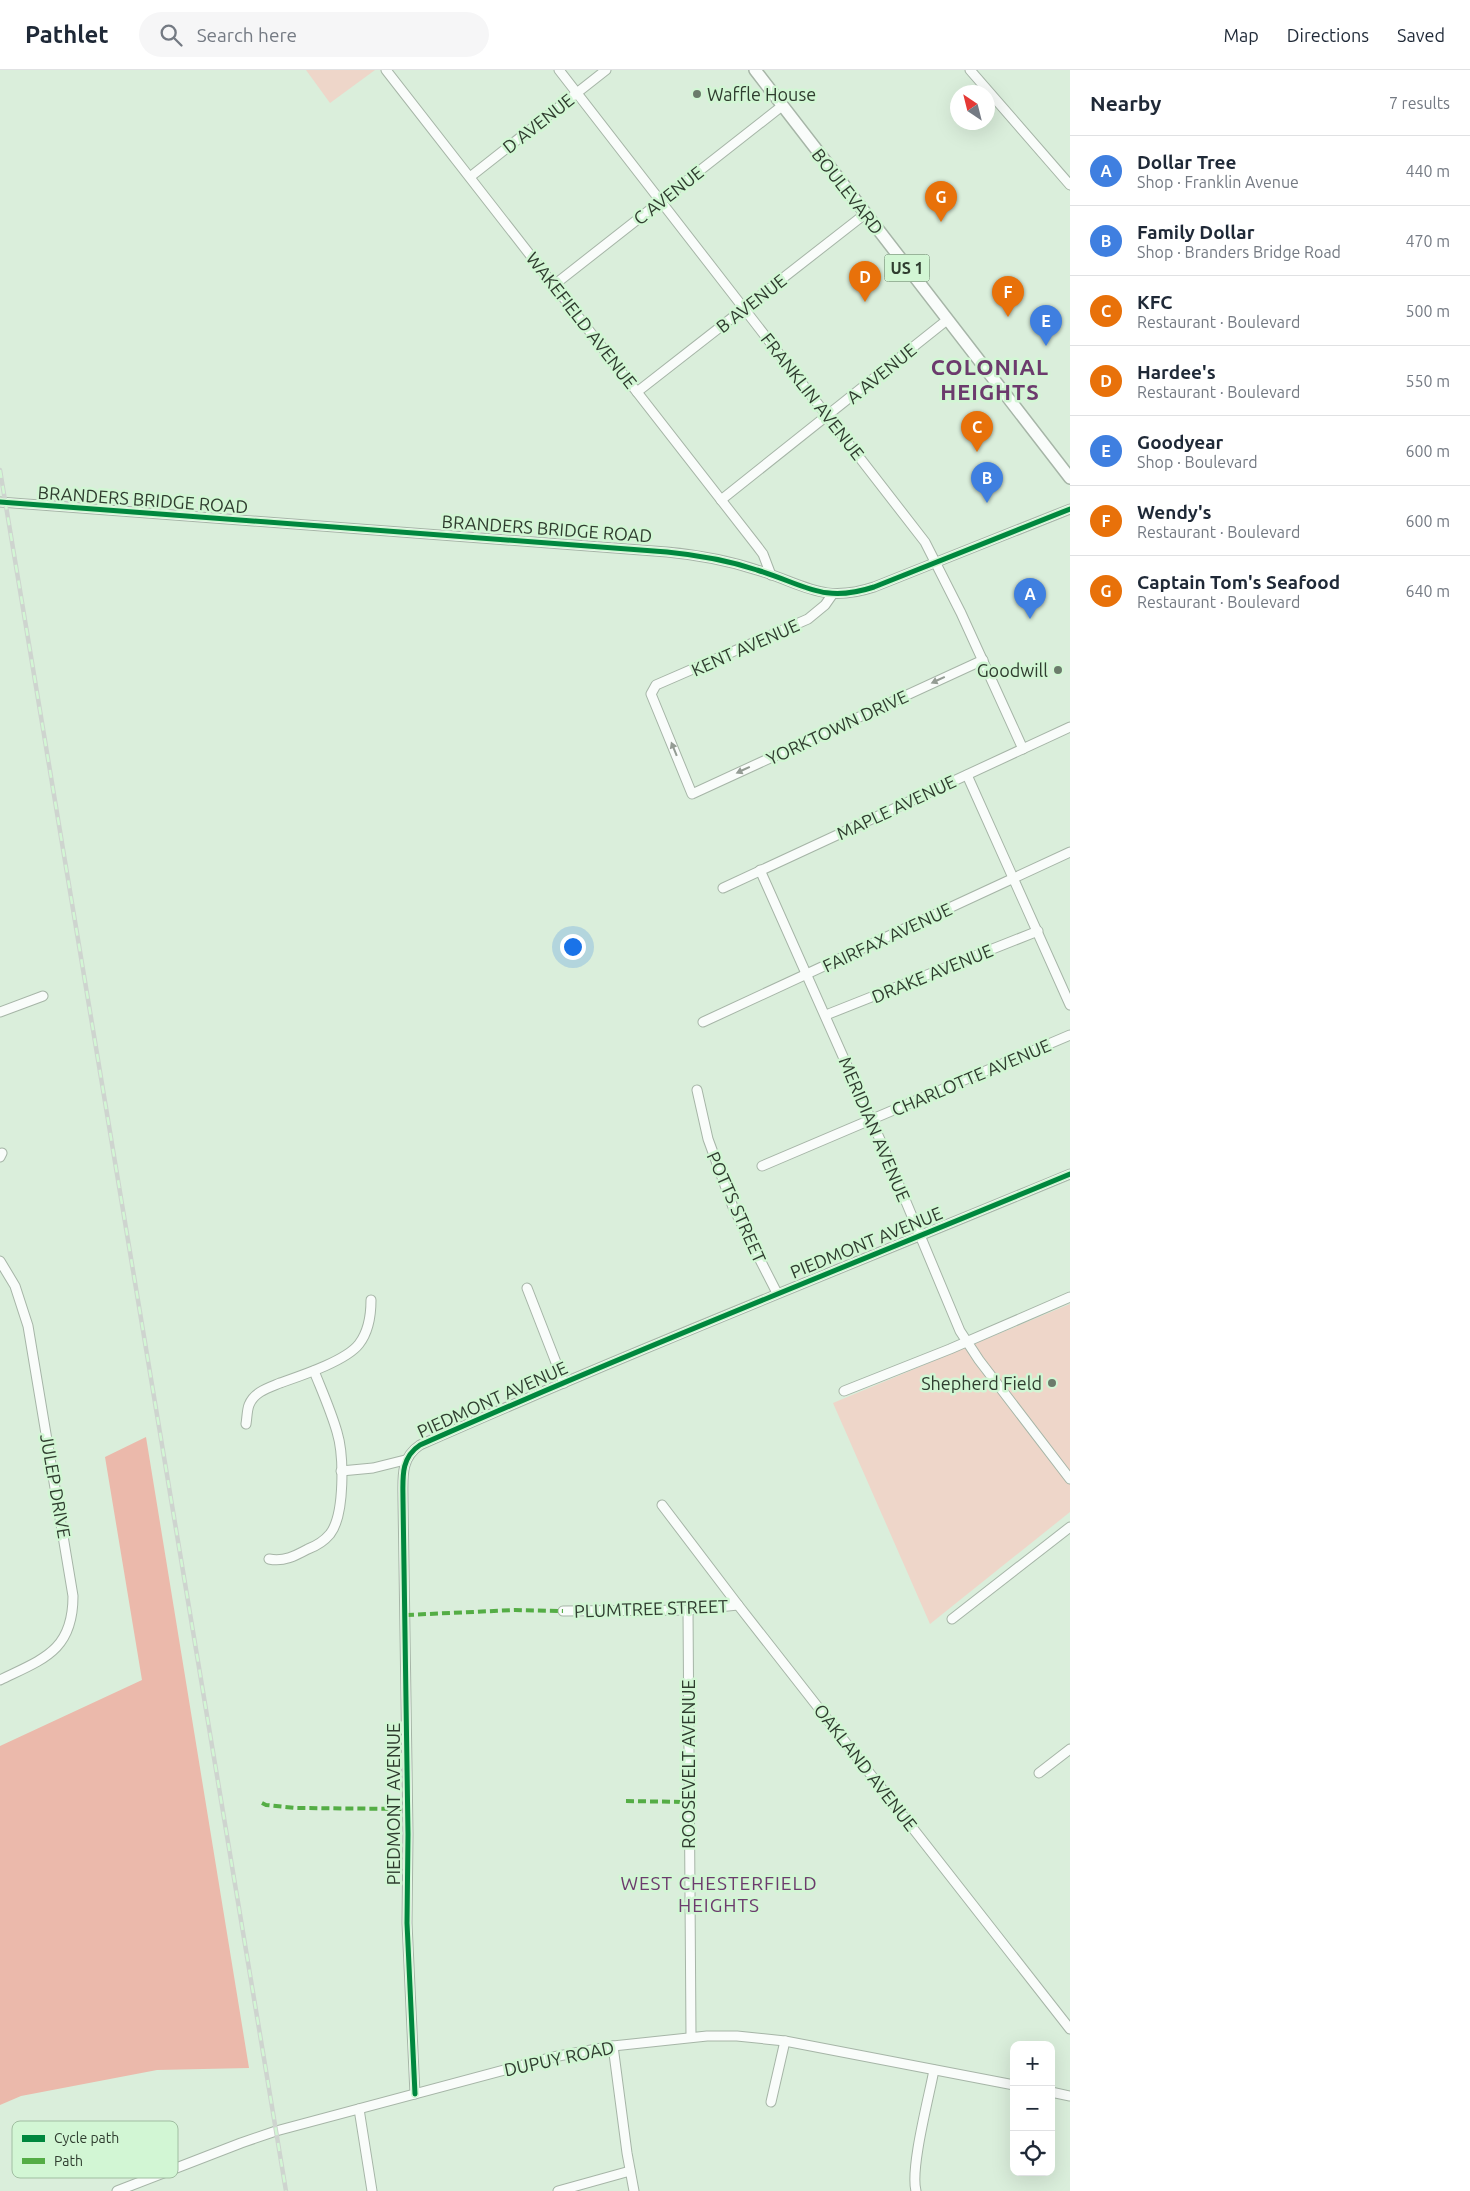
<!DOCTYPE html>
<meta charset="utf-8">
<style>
body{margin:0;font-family:Ubuntu,sans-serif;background:#f6f6f7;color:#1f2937}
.controls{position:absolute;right:15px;bottom:15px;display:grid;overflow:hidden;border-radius:10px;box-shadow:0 5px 20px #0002}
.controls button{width:45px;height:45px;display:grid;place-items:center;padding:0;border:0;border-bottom:1px solid #e0e1e3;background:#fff;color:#1f2937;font:25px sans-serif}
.compass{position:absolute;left:950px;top:15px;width:45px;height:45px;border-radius:50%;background:#fff;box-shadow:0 5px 20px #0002;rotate:325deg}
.you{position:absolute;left:572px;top:876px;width:18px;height:18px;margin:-12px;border:4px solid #fff;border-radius:50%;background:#1a73e8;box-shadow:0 0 0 8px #1a73e833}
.badge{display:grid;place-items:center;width:32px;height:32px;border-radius:50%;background:#0f766e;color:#fff;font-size:16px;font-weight:700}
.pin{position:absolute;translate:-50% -41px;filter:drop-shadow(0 1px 2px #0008)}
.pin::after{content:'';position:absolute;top:26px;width:18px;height:15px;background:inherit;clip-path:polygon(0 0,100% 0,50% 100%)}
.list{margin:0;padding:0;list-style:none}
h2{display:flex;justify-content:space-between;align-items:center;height:65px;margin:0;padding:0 20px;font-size:21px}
h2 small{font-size:16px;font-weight:400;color:#747a83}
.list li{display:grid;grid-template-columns:32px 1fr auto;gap:15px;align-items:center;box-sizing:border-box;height:70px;padding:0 20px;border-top:1px solid #e0e1e3}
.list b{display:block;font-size:19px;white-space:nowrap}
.list p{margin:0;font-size:16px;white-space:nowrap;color:#747a83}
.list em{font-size:16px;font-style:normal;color:#747a83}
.icon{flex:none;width:28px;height:28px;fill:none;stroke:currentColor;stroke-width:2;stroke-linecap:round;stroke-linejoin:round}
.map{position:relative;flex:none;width:1070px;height:2121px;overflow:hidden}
header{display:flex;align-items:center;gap:30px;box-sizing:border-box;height:70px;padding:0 25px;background:#fff;border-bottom:1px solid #e0e1e3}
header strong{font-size:24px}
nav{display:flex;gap:28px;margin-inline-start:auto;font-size:18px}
.search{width:350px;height:45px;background:#f6f6f7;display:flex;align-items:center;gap:12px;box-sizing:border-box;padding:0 18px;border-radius:28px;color:#747a83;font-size:19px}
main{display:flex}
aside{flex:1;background:#fff}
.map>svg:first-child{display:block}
.green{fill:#eed6c9}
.forest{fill:#ebb9ab}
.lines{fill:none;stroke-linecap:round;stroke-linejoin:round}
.minor-casing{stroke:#a6b5a7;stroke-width:11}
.major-casing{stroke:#a6b5a7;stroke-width:14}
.minor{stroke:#f9fcfa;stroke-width:9}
.major{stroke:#f9fcfa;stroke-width:11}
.rail-casing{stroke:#ced4cf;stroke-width:4.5}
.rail{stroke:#d2f6d4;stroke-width:2.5;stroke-dasharray:8;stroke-linecap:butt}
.quiet{stroke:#54ad45;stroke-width:4;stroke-dasharray:8 4;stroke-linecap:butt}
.cycleway-casing{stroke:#d2f6d4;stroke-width:8}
.cycleway{stroke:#00873e;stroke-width:5}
.oneway{fill:#949c94}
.poi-dot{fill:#6b7b6b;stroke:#d2f6d4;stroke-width:2}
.labels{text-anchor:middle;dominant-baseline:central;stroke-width:5;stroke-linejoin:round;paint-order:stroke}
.shield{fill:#d2f6d4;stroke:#607460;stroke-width:1}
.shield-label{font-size:16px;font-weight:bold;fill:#2f3d2f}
.poi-label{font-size:18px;fill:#2f3d2f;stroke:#d2f6d4;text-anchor:end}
.street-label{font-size:18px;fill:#2f3d2f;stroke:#d2f6d4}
.neighbourhood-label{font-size:19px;letter-spacing:1px;fill:#6c3b6d;stroke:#d2f6d4}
.district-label{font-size:22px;font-weight:bold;letter-spacing:1px;fill:#6c3b6d;stroke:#d2f6d4}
.key{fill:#d2f6d4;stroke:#a1bea2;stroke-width:1}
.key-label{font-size:14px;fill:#2f3d2f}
</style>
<header>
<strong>Pathlet</strong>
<div class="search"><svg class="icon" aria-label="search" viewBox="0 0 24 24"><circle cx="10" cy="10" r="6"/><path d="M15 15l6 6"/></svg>Search here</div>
<nav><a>Map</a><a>Directions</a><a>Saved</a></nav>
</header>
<main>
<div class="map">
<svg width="1070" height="2121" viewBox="0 0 1070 2121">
<rect width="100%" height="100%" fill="#daeedb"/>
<!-- green -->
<g class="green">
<path d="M 306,0 L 375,0 L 330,33 Z"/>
<path d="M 1070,1234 L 1070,1442 L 930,1554 L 833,1333 Z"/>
</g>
<!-- forest -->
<path class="forest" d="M 146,1367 L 249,1998 L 157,2000 L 21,2026 L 0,2035 L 0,1676 L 142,1610 L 105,1387 Z"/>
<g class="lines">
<defs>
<g id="minor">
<path d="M 386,0 L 757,476 L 763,484 L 771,505"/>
<path d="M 559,0 L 925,472 L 961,543 L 1023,679"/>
<path d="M 970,0 L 1070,115"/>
<path d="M 470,107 L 606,0"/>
<path d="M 554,215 L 782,36"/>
<path d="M 637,322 L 865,144"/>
<path d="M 721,430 L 947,250"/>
<path d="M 0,432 L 667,482 C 698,485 727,490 757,500 C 804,514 822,534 874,517 L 1070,439"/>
<path d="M 832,525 L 825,535 L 808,549 L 656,615 L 651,624 L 692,724 L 983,590"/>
<path d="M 967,705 L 1070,935"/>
<path d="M 760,800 L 881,1072 L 960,1261 L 979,1290 L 1070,1409"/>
<path d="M 723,818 L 1070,657"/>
<path d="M 0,942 L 43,926"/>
<path d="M 826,945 L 1038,861"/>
<path d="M 703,952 L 1070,782"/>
<path d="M 697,1020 L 708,1069 L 733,1137 L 777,1223"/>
<path d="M 0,1087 L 2,1083"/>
<path d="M 762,1096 L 1070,965"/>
<path d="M 0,1191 L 15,1216 L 28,1256 L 73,1526 C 73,1581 43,1589 0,1610"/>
<path d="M 527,1218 L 564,1313"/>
<path d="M 844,1321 L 950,1279 L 1070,1227"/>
<path d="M 246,1354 C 247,1348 247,1340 249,1335 C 254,1322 268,1318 280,1313 C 300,1306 346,1291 359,1274 C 369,1261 371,1246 371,1230"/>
<path d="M 341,1401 L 373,1398 L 405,1390"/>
<path d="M 662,1435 L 738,1535 L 1070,1959"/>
<path d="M 269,1489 C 284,1492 295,1486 308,1479 C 316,1476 325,1470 330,1464 C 345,1445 344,1385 337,1362 C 331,1341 322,1321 314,1301"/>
<path d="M 688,1540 L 691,1967"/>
<path d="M 563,1541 L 688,1540 L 738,1535"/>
<path d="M 952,1549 L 1070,1457"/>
<path d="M 1039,1703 L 1070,1679"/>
<path d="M 613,1976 L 627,2083 L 634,2121"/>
<path d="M 1051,2022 L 1070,2026"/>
<path d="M 415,2024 L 407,1853 L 408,1764 L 403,1430 C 403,1409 400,1388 420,1375 C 635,1280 853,1194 1070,1104"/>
<path d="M 771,2032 L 785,1971"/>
<path d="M 359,2039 L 372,2121"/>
<path d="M 117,2121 L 241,2073 L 276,2061 L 553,1987 L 613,1976 L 707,1966 L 737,1966 L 785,1971 L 1014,2015"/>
<path d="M 558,2121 L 630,2101"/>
<path d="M 916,2121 C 910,2098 929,2027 934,2000"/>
</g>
<path id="major" d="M 755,0 L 1070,408"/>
</defs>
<!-- minor casing -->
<use href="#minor" class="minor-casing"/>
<!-- major casing -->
<use href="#major" class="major-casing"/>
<!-- minor -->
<use href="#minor" class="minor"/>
<!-- major -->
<use href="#major" class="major"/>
<defs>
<path id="rail" d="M 0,400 L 286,2121"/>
</defs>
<!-- rail casing -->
<use href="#rail" class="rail-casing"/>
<!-- rail -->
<use href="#rail" class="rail"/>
<!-- quiet -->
<g class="quiet">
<path d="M 406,1545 L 515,1540 L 563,1541"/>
<path d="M 626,1731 L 688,1732"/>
<path d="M 262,1733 L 266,1735 L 296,1738 L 408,1739"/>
</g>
<defs>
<g id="cycleway">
<path d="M 0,432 L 667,482 C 698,485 727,490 757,500 C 804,514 822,534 874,517 L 1070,439"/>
<path d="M 415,2024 L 407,1853 L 408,1764 L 403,1430 C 403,1409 400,1388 420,1375 C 635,1280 853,1194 1070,1104"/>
</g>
</defs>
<!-- cycleway casing -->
<use href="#cycleway" class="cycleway-casing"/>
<!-- cycleway -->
<use href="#cycleway" class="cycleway"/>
</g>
<!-- one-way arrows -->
<defs><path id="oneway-solid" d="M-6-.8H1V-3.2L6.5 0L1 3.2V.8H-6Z" transform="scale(1.25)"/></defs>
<g class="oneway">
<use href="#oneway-solid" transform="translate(938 610) rotate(155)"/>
<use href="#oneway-solid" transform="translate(674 679) rotate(-112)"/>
<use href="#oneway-solid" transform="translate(743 700) rotate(155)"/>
</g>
<!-- markers -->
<g class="poi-dot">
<circle cx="697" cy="24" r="5"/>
<circle cx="1058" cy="600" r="5"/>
<circle cx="1052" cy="1313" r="5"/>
</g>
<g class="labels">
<!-- shield labels -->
<rect class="shield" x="884.5" y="184.5" width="45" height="27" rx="4"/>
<g class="shield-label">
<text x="907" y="198">US 1</text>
</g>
<!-- poi labels -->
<g class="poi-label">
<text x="707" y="24" text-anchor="start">Waffle House</text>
<text x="1048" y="600">Goodwill</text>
<text x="1042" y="1313">Shepherd Field</text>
</g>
<!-- street labels -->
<g class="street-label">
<text transform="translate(538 53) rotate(-38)">D AVENUE</text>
<text transform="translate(848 121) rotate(52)">BOULEVARD</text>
<text transform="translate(668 125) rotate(-38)">C AVENUE</text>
<text transform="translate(751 233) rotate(-38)">B AVENUE</text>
<text transform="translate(582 250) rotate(52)">WAKEFIELD AVENUE</text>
<text transform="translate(881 303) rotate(-39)">A AVENUE</text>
<text transform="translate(813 326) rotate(52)">FRANKLIN AVENUE</text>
<text transform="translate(143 429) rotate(4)">BRANDERS BRIDGE ROAD</text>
<text transform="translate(547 458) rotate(4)">BRANDERS BRIDGE ROAD</text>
<text transform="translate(745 577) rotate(-24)">KENT AVENUE</text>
<text transform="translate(837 657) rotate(-25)">YORKTOWN DRIVE</text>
<text transform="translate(896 737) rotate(-25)">MAPLE AVENUE</text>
<text transform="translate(887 867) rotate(-25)">FAIRFAX AVENUE</text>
<text transform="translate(932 903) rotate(-22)">DRAKE AVENUE</text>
<text transform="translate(971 1007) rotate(-23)">CHARLOTTE AVENUE</text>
<text transform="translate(875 1059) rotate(67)">MERIDIAN AVENUE</text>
<text transform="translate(737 1137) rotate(66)">POTTS STREET</text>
<text transform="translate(866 1172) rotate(-22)">PIEDMONT AVENUE</text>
<text transform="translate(492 1329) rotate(-24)">PIEDMONT AVENUE</text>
<text transform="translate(56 1416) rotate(80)">JULEP DRIVE</text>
<text transform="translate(651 1538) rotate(-2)">PLUMTREE STREET</text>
<text transform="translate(688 1694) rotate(-90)">ROOSEVELT AVENUE</text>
<text transform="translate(866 1697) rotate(52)">OAKLAND AVENUE</text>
<text transform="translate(393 1734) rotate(-90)">PIEDMONT AVENUE</text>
<text transform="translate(559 1988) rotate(-12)">DUPUY ROAD</text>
</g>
<!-- neighbourhood labels -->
<g class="neighbourhood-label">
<text x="719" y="1813">WEST CHESTERFIELD<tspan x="719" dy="22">HEIGHTS</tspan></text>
</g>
<!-- district labels -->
<g class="district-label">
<text x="990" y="296">COLONIAL<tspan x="990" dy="25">HEIGHTS</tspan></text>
</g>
</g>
<!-- legend -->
<rect x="12" y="2051" width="166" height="57" rx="8" class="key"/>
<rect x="22" y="2065" width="23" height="7" fill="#00873e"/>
<rect x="22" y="2088" width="23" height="6" fill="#54ad45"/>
<g class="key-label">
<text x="54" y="2073">Cycle path</text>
<text x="54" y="2096">Path</text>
</g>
</svg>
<div class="controls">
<button>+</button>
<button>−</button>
<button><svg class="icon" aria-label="locate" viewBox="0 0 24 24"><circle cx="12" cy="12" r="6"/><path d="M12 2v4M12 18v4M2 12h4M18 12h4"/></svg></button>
</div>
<svg class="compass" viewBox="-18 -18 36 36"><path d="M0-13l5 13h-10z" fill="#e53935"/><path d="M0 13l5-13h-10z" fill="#747a83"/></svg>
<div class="you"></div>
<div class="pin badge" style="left:1030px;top:549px;background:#3f7fe0">A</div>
<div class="pin badge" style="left:987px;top:433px;background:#3f7fe0">B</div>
<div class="pin badge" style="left:977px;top:382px;background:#e8710a">C</div>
<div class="pin badge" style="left:865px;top:232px;background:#e8710a">D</div>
<div class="pin badge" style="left:1046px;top:276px;background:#3f7fe0">E</div>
<div class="pin badge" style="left:1008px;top:247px;background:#e8710a">F</div>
<div class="pin badge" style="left:941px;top:152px;background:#e8710a">G</div>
</div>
<aside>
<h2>Nearby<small>7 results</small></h2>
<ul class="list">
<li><span class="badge" style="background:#3f7fe0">A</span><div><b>Dollar Tree</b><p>Shop · Franklin Avenue</p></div><em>440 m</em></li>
<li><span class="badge" style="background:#3f7fe0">B</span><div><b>Family Dollar</b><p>Shop · Branders Bridge Road</p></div><em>470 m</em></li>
<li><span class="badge" style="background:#e8710a">C</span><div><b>KFC</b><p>Restaurant · Boulevard</p></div><em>500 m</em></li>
<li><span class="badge" style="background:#e8710a">D</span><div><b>Hardee's</b><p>Restaurant · Boulevard</p></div><em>550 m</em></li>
<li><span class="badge" style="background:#3f7fe0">E</span><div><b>Goodyear</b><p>Shop · Boulevard</p></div><em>600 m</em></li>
<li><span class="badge" style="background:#e8710a">F</span><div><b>Wendy's</b><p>Restaurant · Boulevard</p></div><em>600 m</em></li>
<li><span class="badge" style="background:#e8710a">G</span><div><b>Captain Tom's Seafood</b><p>Restaurant · Boulevard</p></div><em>640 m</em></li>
</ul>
</aside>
</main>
